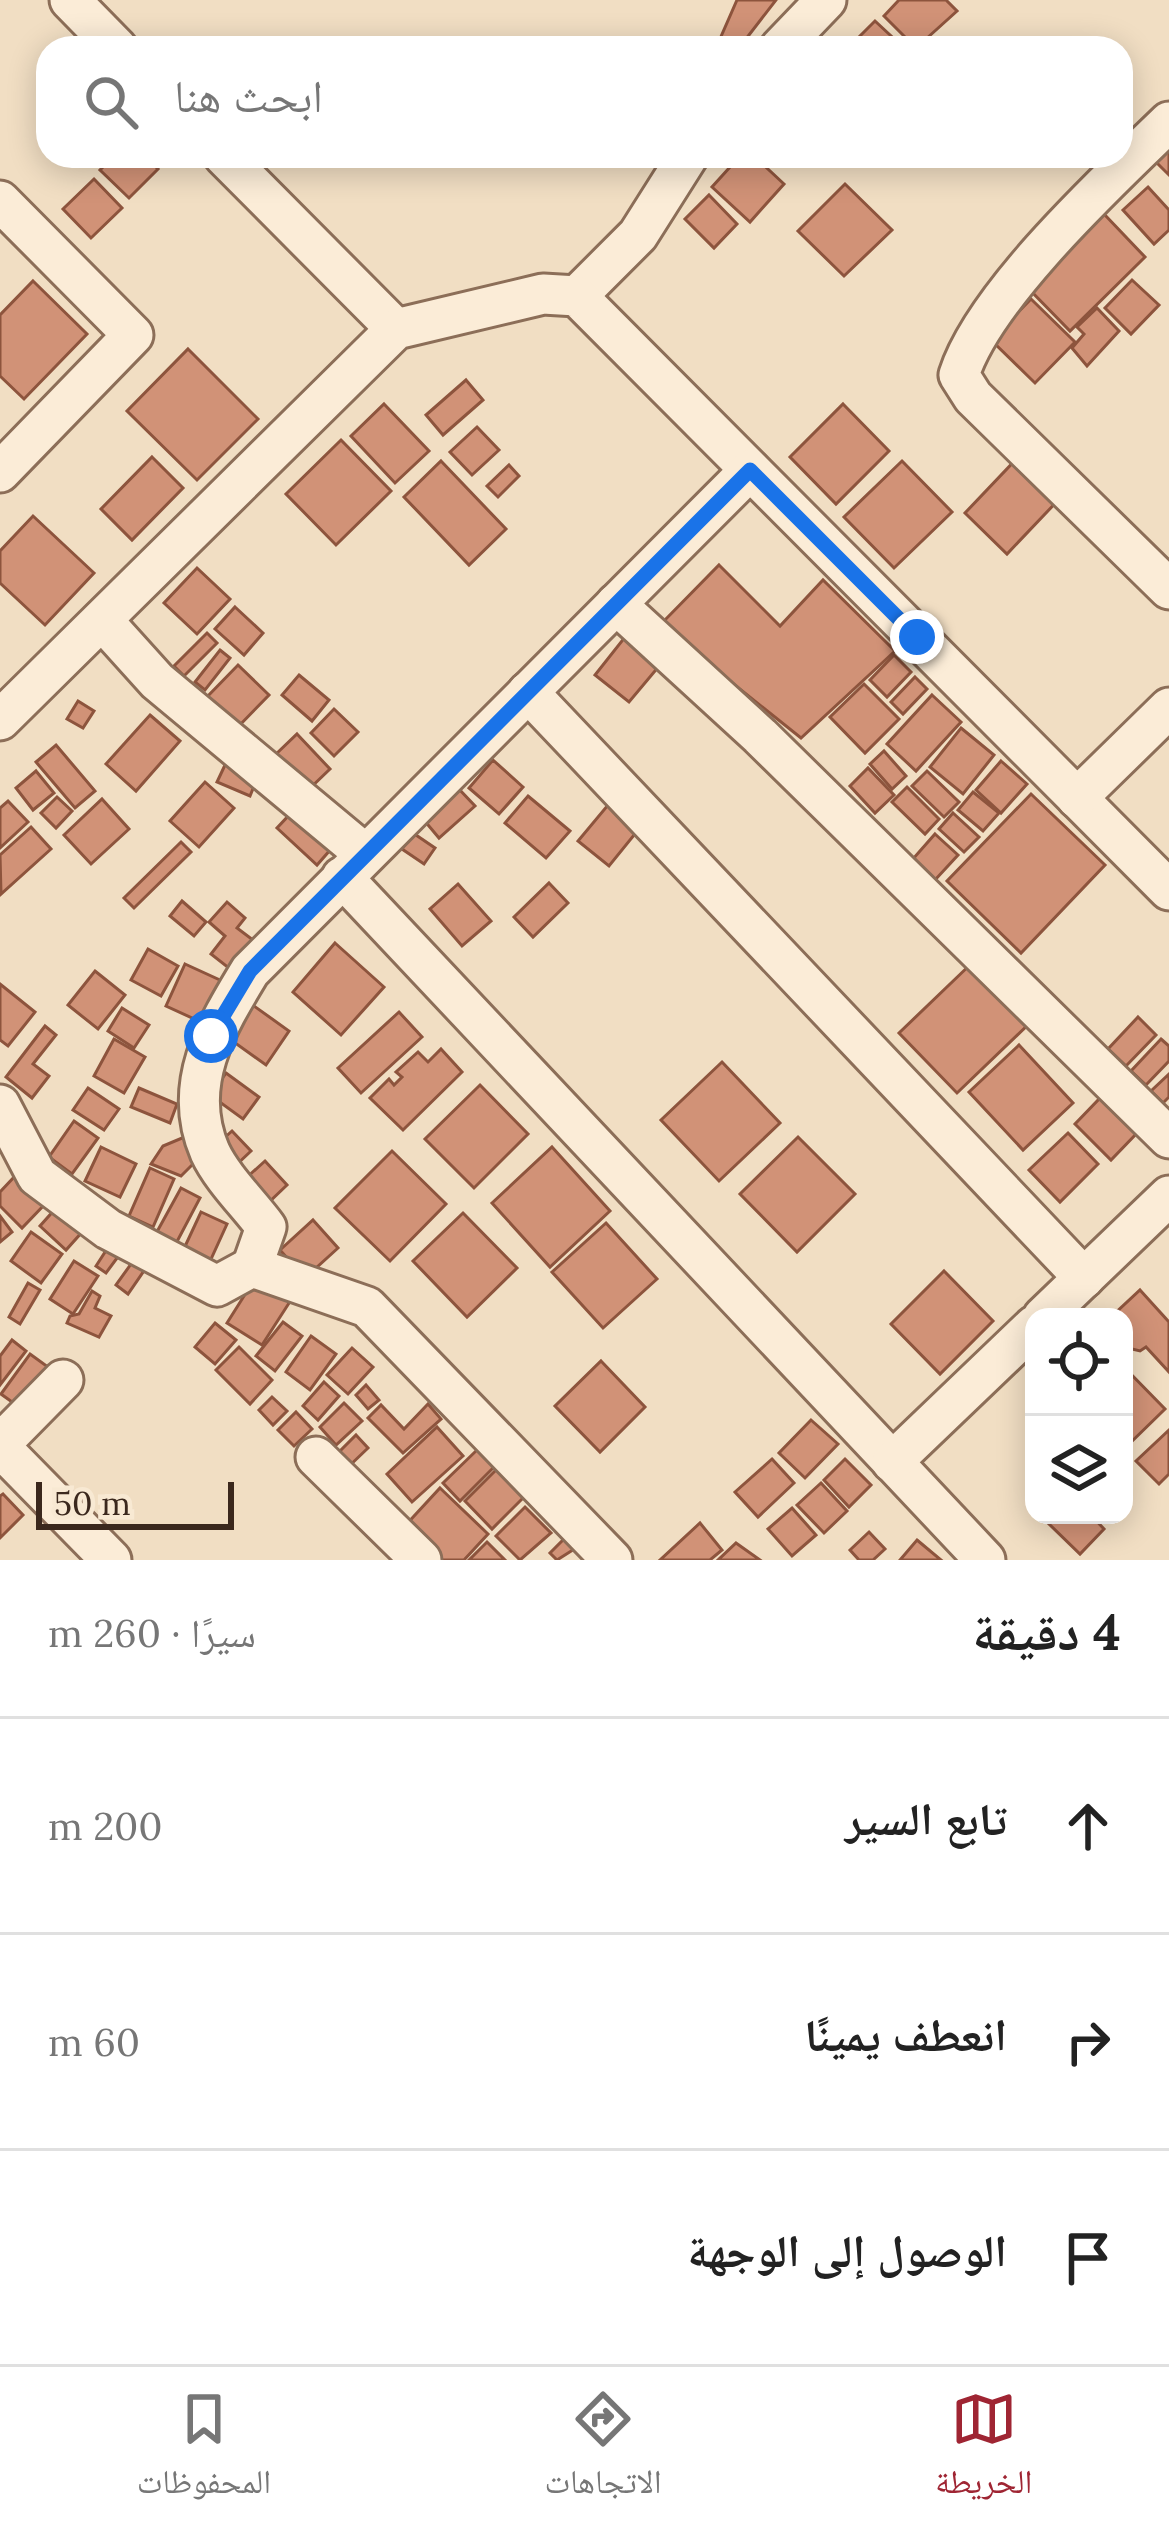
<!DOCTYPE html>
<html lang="ar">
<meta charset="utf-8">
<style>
body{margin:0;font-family:Lora,"Noto Naskh Arabic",serif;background:#f2f2f2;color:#222;direction:rtl}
.controls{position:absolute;right:36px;bottom:36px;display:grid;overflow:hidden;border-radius:24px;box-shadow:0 6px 30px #0003}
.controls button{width:108px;height:108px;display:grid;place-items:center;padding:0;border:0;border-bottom:3px solid #e0e0e0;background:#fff;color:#222;font:60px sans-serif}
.scale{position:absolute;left:36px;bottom:30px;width:198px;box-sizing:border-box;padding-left:12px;border:6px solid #3b281d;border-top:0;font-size:33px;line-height:42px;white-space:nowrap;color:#3b281d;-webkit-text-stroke:9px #f8e9d3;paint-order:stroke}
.stop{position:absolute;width:36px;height:36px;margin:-27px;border:9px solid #1a73e8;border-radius:50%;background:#fff}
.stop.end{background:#1a73e8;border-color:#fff;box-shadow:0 3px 12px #0008}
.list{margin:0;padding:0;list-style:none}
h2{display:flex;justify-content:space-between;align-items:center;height:156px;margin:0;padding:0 48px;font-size:51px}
h2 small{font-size:39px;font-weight:400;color:#767676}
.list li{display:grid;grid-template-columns:78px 1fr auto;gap:36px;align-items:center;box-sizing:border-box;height:216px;padding:0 48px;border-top:3px solid #e0e0e0}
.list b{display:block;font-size:45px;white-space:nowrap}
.list em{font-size:39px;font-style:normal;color:#767676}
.icon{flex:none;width:66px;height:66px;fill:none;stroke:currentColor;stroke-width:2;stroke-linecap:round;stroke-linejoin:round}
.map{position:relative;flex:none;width:1169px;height:1560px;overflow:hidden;direction:ltr}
.search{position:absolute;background:#fff;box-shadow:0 6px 30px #0003;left:36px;right:36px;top:36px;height:132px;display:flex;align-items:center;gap:30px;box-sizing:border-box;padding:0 42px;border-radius:36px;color:#767676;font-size:45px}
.sheet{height:804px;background:#fff}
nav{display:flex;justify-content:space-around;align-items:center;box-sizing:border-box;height:168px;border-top:3px solid #e0e0e0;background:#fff;font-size:33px;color:#767676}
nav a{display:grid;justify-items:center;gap:6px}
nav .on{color:#9f2533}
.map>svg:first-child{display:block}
.building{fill:#d19277;stroke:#8d543d;stroke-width:3}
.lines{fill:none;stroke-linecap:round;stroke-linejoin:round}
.minor-casing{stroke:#8c6e58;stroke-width:45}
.minor{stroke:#fbecd7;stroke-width:39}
.route{stroke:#1a73e8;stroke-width:15}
</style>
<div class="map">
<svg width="1169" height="1560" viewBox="0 0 1169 1560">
<rect width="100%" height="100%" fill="#f1dec3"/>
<!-- building -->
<g class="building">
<path d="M 737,0 L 776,0 L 739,48 L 716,48 Z"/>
<path d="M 899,0 L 946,0 L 957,11 L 916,48 L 884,16 Z"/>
<path d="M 875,21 L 904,48 L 860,48 L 854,42 Z"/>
<path d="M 1169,149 L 1169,175 L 1156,162 Z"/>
<path d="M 114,156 L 145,156 L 158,169 L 129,198 L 100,170 Z"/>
<path d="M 740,156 L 754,156 L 784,184 L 750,222 L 712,187 Z"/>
<path d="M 94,179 L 122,208 L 91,238 L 63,209 Z"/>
<path d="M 845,184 L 892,230 L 844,276 L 798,231 Z"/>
<path d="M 1148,187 L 1169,210 L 1169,230 L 1154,244 L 1123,210 Z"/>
<path d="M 709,195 L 737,224 L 714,248 L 685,219 Z"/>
<path d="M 1104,214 L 1145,257 L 1070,331 L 1028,288 Z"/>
<path d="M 1132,280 L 1159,305 L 1131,334 L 1105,308 Z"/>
<path d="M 33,281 L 87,334 L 24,399 L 0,376 L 0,315 Z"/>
<path d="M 1031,299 L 1075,342 L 1035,383 L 991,340 Z"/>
<path d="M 1097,308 L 1119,331 L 1087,366 L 1072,348 L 1084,334 L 1077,327 Z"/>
<path d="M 188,349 L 258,419 L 197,480 L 127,411 Z"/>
<path d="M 466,380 L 483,400 L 443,435 L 426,415 Z"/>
<path d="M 384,404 L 429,451 L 395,483 L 351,436 Z"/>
<path d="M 843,404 L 889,451 L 836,504 L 790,457 Z"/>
<path d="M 477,427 L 499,450 L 472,475 L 450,452 Z"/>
<path d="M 341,440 L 391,491 L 336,545 L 286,494 Z"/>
<path d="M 1022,453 L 1064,494 L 1007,554 L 965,513 Z"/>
<path d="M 152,457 L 183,488 L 132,540 L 101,509 Z"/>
<path d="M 441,461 L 506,529 L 469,565 L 404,497 Z"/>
<path d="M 902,461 L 952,512 L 894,568 L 844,517 Z"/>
<path d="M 509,465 L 519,476 L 498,497 L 487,486 Z"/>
<path d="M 33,516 L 94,573 L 45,625 L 0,583 L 0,551 Z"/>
<path d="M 719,565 L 780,626 L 823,580 L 895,651 L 801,738 L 660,625 Z"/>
<path d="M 197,568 L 230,599 L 197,634 L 164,603 Z"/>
<path d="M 235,607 L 263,633 L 244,655 L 215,629 Z"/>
<path d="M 207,633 L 217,643 L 184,676 L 174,666 Z"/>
<path d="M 625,637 L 660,665 L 629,702 L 595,675 Z"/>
<path d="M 220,650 L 230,658 L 205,690 L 195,682 Z"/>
<path d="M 894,655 L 911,672 L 887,697 L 870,680 Z"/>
<path d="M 238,665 L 269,695 L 236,729 L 205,699 Z"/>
<path d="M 299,675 L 329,700 L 312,721 L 282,695 Z"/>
<path d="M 915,677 L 927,689 L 903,714 L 891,702 Z"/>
<path d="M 864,684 L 899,719 L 865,753 L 830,717 Z"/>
<path d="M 932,695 L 961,722 L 916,771 L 887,744 Z"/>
<path d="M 78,701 L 94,711 L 83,728 L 67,719 Z"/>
<path d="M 334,709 L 358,732 L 334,756 L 311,733 Z"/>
<path d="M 150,715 L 180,741 L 136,791 L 106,764 Z"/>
<path d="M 961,728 L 994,755 L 963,794 L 930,767 Z"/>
<path d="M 297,734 L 330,769 L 307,791 L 275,755 Z"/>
<path d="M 56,745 L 95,791 L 75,808 L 36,762 Z"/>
<path d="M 884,751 L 906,776 L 892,789 L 870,764 Z"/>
<path d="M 493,760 L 523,787 L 499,814 L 469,788 Z"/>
<path d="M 1001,761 L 1027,784 L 1001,813 L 976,790 Z"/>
<path d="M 225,765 L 257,779 L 250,796 L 217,782 Z"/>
<path d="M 868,768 L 894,795 L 875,813 L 850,786 Z"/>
<path d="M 36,771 L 54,793 L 33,810 L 16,788 Z"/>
<path d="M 927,771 L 959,802 L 944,817 L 912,786 Z"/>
<path d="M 205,782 L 234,808 L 199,847 L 170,821 Z"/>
<path d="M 907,787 L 939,819 L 925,834 L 892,802 Z"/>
<path d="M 458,788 L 475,806 L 439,838 L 423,819 Z"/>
<path d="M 973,792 L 999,813 L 983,831 L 958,810 Z"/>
<path d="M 1031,794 L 1105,865 L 1021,953 L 947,881 Z"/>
<path d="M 528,796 L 570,831 L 546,858 L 505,823 Z"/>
<path d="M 57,797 L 72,811 L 56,828 L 41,813 Z"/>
<path d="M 102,799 L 129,829 L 91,864 L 64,835 Z"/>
<path d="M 613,799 L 643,824 L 609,866 L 578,841 Z"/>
<path d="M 8,801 L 28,822 L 0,848 L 0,808 Z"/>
<path d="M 292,812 L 331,849 L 317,865 L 277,828 Z"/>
<path d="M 953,813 L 979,837 L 964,852 L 939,829 Z"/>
<path d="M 31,827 L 51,849 L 1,894 L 0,855 Z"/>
<path d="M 413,833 L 435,848 L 424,864 L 402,849 Z"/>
<path d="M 935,834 L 958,855 L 935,880 L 912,860 Z"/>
<path d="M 181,842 L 191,852 L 134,908 L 124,898 Z"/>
<path d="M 549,883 L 568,903 L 533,937 L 514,917 Z"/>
<path d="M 458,884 L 491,921 L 462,946 L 430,909 Z"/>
<path d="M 182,901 L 206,922 L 194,936 L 170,916 Z"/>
<path d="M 227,902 L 245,918 L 237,928 L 253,940 L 230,969 L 211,954 L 225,936 L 209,922 Z"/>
<path d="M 335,943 L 384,987 L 341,1035 L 293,992 Z"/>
<path d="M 148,949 L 178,966 L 161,996 L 131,980 Z"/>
<path d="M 975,960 L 1033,1020 L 957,1093 L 899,1033 Z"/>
<path d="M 185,964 L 222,981 L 203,1023 L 166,1006 Z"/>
<path d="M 95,971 L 125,995 L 98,1029 L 68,1005 Z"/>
<path d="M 0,984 L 35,1012 L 8,1046 L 0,1040 Z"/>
<path d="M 247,1001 L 289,1031 L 266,1065 L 224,1035 Z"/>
<path d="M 122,1008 L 149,1025 L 134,1048 L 108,1031 Z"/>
<path d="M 399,1012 L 422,1037 L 361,1093 L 338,1068 Z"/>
<path d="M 1138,1017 L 1156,1035 L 1126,1066 L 1108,1049 Z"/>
<path d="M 45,1026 L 56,1035 L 33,1064 L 49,1076 L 32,1098 L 6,1077 Z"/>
<path d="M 114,1039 L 145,1057 L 124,1093 L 94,1076 Z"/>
<path d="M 1161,1039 L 1169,1046 L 1169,1061 L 1146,1085 L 1131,1071 Z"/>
<path d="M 1019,1045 L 1073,1103 L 1023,1150 L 969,1092 Z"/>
<path d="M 441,1049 L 462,1072 L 403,1130 L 370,1098 L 389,1079 L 394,1085 L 402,1077 L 396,1072 L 418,1052 L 428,1062 Z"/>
<path d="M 722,1062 L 780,1123 L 719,1181 L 661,1120 Z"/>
<path d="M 226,1073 L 259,1097 L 243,1119 L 210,1095 Z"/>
<path d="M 1169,1074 L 1169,1097 L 1163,1103 L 1151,1091 Z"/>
<path d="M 480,1085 L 528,1134 L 474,1188 L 425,1139 Z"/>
<path d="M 88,1088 L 119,1109 L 104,1130 L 73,1110 Z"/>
<path d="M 139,1088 L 177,1104 L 170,1123 L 131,1107 Z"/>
<path d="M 1102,1096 L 1138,1132 L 1111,1160 L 1075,1124 Z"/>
<path d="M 74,1121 L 98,1138 L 72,1174 L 49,1157 Z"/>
<path d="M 232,1131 L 251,1151 L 233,1168 L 213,1148 Z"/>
<path d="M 194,1133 L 203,1154 L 181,1176 L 151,1164 L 163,1146 Z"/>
<path d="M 1068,1133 L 1098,1164 L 1060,1202 L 1029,1170 Z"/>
<path d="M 798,1137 L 855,1194 L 797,1252 L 740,1194 Z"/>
<path d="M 101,1147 L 136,1164 L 120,1197 L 85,1181 Z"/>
<path d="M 552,1147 L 610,1211 L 550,1267 L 492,1203 Z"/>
<path d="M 392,1151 L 446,1204 L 390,1261 L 335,1208 Z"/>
<path d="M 265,1161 L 287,1185 L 267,1204 L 245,1179 Z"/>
<path d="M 150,1168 L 174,1179 L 153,1227 L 129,1216 Z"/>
<path d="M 17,1174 L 46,1203 L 22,1228 L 0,1206 L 0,1192 Z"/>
<path d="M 181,1188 L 200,1198 L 172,1251 L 153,1239 Z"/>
<path d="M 57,1207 L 83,1231 L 66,1250 L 40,1226 Z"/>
<path d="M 201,1212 L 227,1224 L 206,1270 L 180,1257 Z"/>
<path d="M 463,1213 L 517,1268 L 467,1317 L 413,1261 Z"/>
<path d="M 0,1216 L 12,1232 L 0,1242 Z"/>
<path d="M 313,1220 L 338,1248 L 305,1278 L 280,1250 Z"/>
<path d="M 606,1223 L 657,1279 L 603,1328 L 552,1272 Z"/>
<path d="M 31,1232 L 62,1254 L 41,1283 L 11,1261 Z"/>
<path d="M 109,1246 L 120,1254 L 106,1273 L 96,1266 Z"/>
<path d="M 136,1257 L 148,1265 L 128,1294 L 116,1285 Z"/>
<path d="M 74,1261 L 98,1276 L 73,1314 L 50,1299 Z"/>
<path d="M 944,1271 L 993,1321 L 940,1374 L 891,1324 Z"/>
<path d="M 256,1277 L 291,1300 L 262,1345 L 227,1323 Z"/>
<path d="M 28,1283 L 40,1290 L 20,1324 L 9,1317 Z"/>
<path d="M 1140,1290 L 1169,1322 L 1169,1372 L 1146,1347 L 1140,1351 L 1124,1347 L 1124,1317 L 1111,1317 Z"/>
<path d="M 92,1291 L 100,1296 L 95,1308 L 111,1316 L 99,1337 L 67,1323 L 70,1316 L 79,1314 Z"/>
<path d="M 283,1322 L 302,1336 L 275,1371 L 256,1356 Z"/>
<path d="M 215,1323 L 236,1340 L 215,1364 L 195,1347 Z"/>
<path d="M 311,1336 L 336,1354 L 310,1390 L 286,1372 Z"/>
<path d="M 12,1340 L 26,1351 L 0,1385 L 0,1356 Z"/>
<path d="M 239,1347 L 272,1380 L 250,1404 L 216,1370 Z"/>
<path d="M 352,1348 L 373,1367 L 348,1394 L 327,1375 Z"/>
<path d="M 30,1354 L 48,1367 L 19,1407 L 1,1394 Z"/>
<path d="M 601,1361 L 645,1407 L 600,1452 L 555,1406 Z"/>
<path d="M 1124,1367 L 1165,1409 L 1124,1449 Z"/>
<path d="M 324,1382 L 339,1396 L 318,1420 L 303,1406 Z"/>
<path d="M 366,1385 L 379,1400 L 368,1409 L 356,1395 Z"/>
<path d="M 272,1397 L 287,1411 L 273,1425 L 259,1410 Z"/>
<path d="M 344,1403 L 362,1421 L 336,1445 L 320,1427 Z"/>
<path d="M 428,1404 L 441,1419 L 403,1453 L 368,1418 L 381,1405 L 404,1429 Z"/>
<path d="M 296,1412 L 312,1429 L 294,1446 L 278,1430 Z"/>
<path d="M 811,1420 L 838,1444 L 805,1478 L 779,1453 Z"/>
<path d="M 437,1427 L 463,1456 L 412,1502 L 387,1474 Z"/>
<path d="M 1169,1430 L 1169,1474 L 1159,1484 L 1136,1461 Z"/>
<path d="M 356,1435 L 368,1448 L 344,1471 L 332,1459 Z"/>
<path d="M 478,1449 L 495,1466 L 460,1501 L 443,1483 Z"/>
<path d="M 772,1459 L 794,1483 L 758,1517 L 735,1492 Z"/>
<path d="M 845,1459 L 871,1485 L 849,1507 L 824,1480 Z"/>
<path d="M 500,1466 L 527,1494 L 492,1529 L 465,1501 Z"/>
<path d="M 821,1483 L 847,1511 L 824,1533 L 797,1505 Z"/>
<path d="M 440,1488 L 488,1534 L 464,1560 L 437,1560 L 403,1528 Z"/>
<path d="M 3,1494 L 23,1515 L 0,1538 L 0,1496 Z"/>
<path d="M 525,1507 L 551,1533 L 520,1560 L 496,1536 Z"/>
<path d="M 792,1508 L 816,1535 L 792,1556 L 768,1529 Z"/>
<path d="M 1058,1515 L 1091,1515 L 1104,1529 L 1080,1554 L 1049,1524 Z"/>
<path d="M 700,1523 L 722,1550 L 710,1560 L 660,1560 Z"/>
<path d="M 869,1532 L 885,1549 L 873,1560 L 859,1560 L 850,1550 Z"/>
<path d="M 566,1537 L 576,1548 L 557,1560 L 550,1553 Z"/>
<path d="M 917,1540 L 941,1560 L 900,1560 Z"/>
<path d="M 487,1542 L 505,1560 L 469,1560 Z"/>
<path d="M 736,1543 L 760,1560 L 718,1560 Z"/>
</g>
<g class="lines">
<defs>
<g id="minor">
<path d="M 70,0 L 117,48"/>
<path d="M 780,48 L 826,0"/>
<path d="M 1169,122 C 1107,182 984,296 959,375 L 973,397 L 1169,589"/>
<path d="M 224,156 L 396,329"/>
<path d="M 0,201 L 133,335 L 0,472"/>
<path d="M 577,296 L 638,235 L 688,156"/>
<path d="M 616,604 L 760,736 L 1169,1138"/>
<path d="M 102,620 L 157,681 L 365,854"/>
<path d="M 528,692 L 1084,1278"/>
<path d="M 0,720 L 396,329 L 543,294 L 577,296 L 1169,890"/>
<path d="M 1077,798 L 1169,708"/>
<path d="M 342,877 L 985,1560"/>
<path d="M 0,1105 L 37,1176 L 108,1229 L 217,1286 L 252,1267 L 367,1307 L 612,1560"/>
<path d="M 252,1267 L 266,1227 C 249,1204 222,1178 210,1152 C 181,1085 216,1027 250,971 L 750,470"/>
<path d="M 1043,1317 L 1169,1196"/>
<path d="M 0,1444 L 63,1380"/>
<path d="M 0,1447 L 111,1560"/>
<path d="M 316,1457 L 421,1560"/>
<path d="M 892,1462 L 1034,1326"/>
</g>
</defs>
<!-- minor casing -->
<use href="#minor" class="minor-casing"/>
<!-- minor -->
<use href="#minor" class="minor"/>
</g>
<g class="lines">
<!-- route -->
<path class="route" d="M 211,1036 L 250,971 L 750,470 L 917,637"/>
</g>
</svg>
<div class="controls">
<button><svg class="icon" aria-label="locate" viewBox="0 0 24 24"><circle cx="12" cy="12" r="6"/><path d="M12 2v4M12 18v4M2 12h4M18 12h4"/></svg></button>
<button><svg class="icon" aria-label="layers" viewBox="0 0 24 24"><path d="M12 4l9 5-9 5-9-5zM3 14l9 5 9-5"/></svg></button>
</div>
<div class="scale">50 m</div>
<div class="stop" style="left:211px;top:1036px"></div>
<div class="stop end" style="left:917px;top:637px"></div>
<div class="search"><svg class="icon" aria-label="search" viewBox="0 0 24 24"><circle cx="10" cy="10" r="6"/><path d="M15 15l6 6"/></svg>ابحث هنا</div>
</div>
<section class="sheet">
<h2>4 دقيقة<small>سيرًا · 260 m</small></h2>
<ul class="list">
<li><svg class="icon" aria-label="ahead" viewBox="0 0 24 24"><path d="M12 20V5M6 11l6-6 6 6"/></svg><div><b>تابع السير</b></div><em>200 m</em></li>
<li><svg class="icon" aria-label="right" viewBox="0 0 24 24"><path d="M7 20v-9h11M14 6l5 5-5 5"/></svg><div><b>انعطف يمينًا</b></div><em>60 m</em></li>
<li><svg class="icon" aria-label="arrive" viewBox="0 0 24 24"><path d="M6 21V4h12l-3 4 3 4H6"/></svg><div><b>الوصول إلى الوجهة</b></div></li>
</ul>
</section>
<nav>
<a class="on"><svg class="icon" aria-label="map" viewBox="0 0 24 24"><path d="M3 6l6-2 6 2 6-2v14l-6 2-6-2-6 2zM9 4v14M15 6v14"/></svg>الخريطة</a>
<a><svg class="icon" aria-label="directions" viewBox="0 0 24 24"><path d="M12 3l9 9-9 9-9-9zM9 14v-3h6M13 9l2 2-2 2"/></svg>الاتجاهات</a>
<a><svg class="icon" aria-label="saved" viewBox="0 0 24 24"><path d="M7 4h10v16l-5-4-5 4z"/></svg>المحفوظات</a>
</nav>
